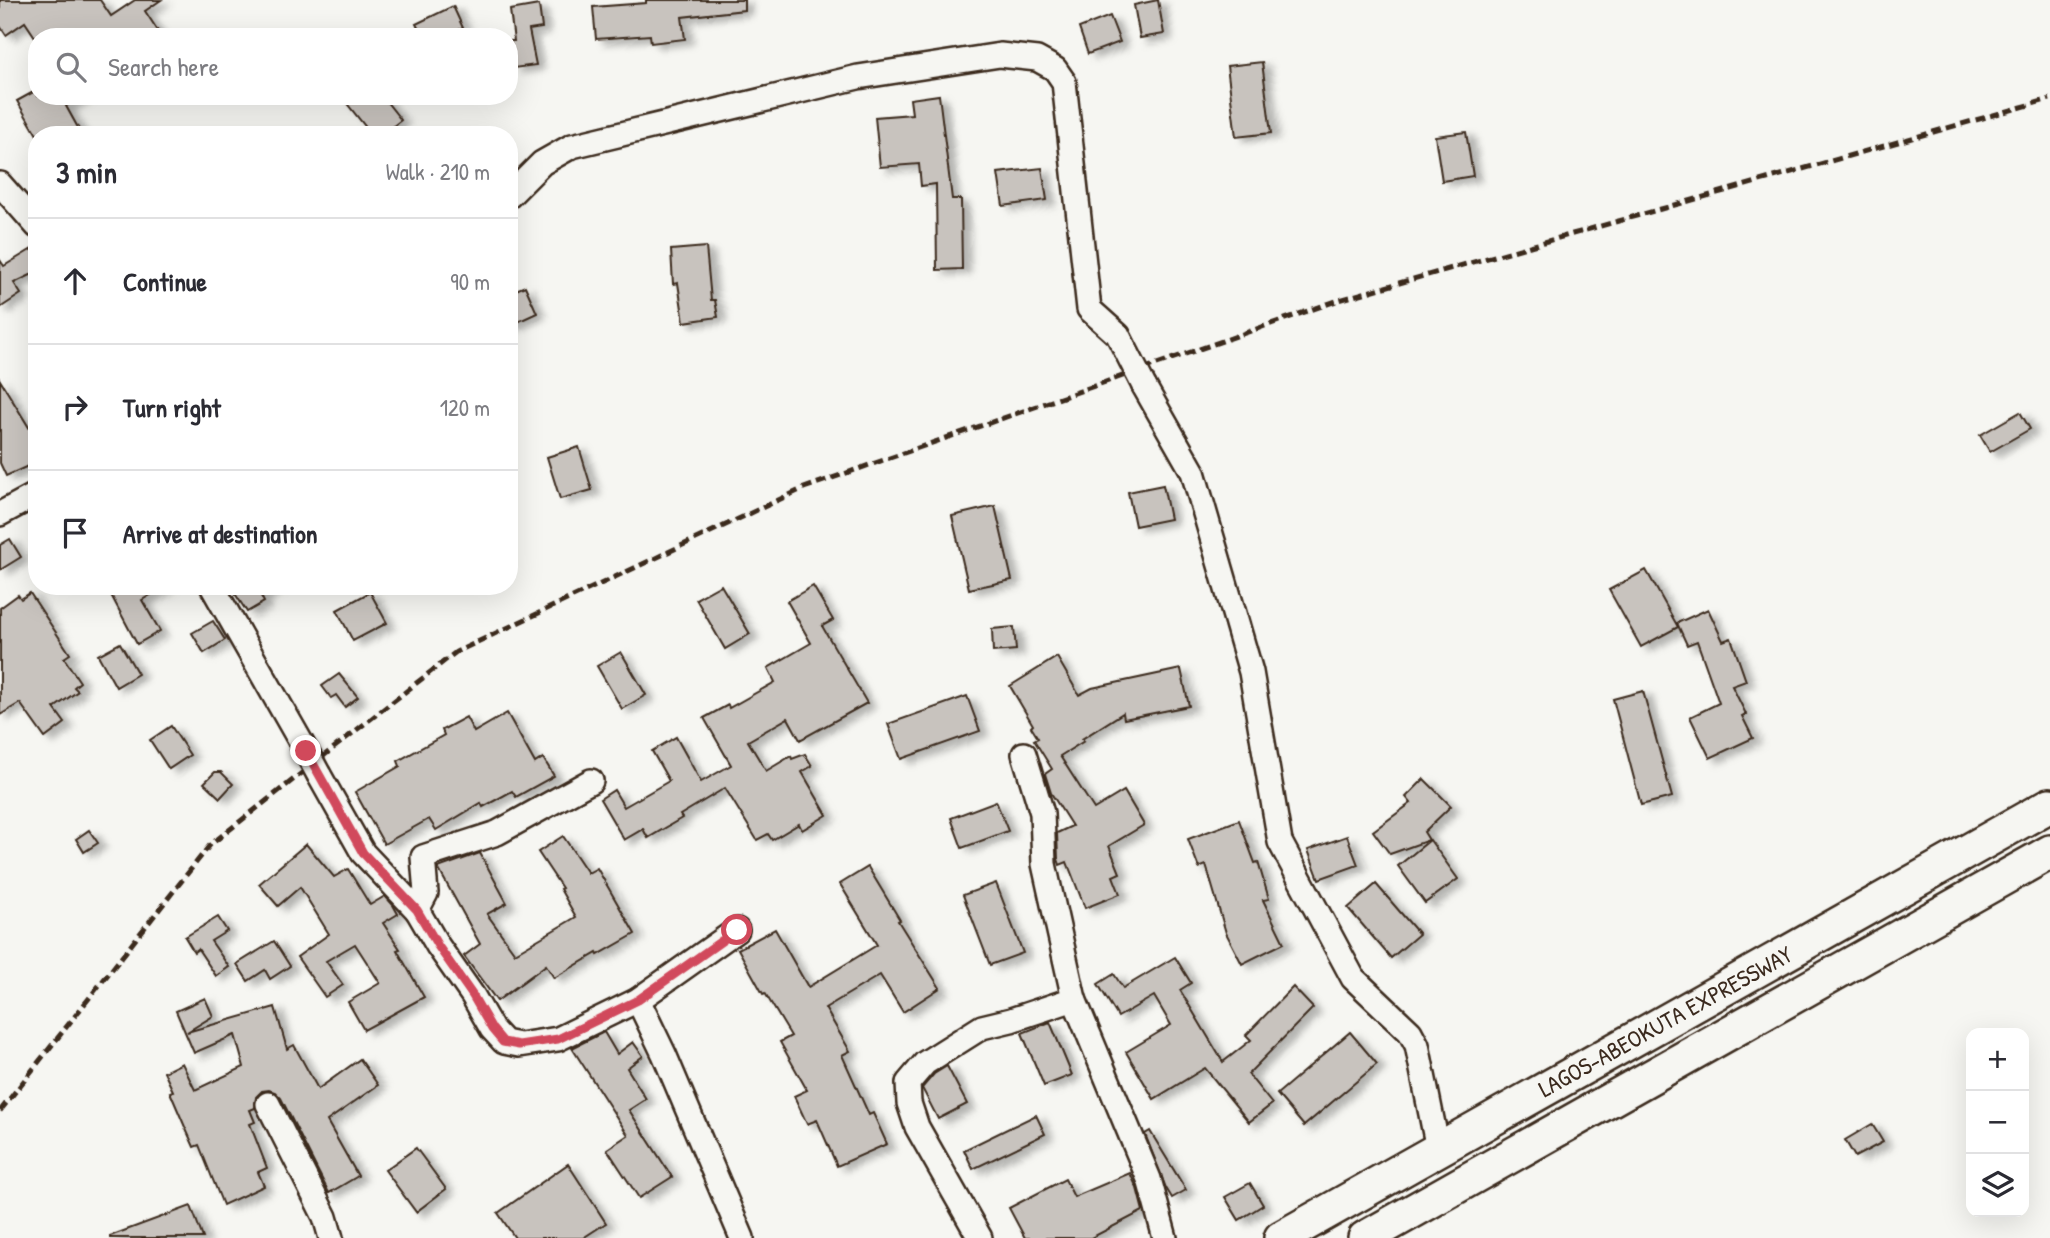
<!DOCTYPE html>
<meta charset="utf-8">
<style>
body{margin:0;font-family:"Patrick Hand",sans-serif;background:#f2f2f3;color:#2b2b33}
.controls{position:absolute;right:21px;bottom:21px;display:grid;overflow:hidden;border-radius:14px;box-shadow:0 7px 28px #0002}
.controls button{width:63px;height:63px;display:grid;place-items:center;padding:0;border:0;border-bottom:2px solid #e1e1e2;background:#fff;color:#2b2b33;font:35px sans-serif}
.stop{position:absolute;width:21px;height:21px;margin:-16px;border:5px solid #d1495b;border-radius:50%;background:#fff}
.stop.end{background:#d1495b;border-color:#fff;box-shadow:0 2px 7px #0008}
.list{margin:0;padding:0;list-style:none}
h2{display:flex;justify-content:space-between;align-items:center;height:91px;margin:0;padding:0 28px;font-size:30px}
h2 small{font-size:23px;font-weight:400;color:#7c7c81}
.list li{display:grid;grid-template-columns:46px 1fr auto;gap:21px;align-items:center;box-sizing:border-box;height:126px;padding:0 28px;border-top:2px solid #e1e1e2}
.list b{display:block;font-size:26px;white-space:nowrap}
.list em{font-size:23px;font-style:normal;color:#7c7c81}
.icon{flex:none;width:38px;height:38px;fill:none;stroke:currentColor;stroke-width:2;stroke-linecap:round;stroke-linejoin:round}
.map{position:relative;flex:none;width:2050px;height:1238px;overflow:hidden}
.search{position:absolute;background:#fff;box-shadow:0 7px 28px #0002;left:28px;top:28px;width:490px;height:77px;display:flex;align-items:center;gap:18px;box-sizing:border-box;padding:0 24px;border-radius:28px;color:#7c7c81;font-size:26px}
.panel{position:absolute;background:#fff;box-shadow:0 7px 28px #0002;left:28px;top:126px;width:490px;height:469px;border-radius:28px}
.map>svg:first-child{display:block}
.building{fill:#c8c3be;stroke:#3b2a1e;stroke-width:2;filter:url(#shadow)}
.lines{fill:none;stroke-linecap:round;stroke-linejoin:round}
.minor-casing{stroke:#3b2a1e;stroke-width:28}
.highway-casing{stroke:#3b2a1e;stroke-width:38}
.minor{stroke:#f6f6f2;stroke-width:23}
.highway{stroke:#f6f6f2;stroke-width:33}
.rail{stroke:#3b2a1e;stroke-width:5;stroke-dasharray:10 5;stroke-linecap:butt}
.minor-bridge-casing{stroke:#3b2a1e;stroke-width:28;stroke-linecap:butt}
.minor-bridge{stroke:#f6f6f2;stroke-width:23}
.route{stroke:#d1495b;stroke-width:9}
.labels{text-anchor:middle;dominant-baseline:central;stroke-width:5;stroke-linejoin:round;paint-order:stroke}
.street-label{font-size:24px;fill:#3b2a1e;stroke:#f6f6f2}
</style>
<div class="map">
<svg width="2050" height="1238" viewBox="0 0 2050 1238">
<defs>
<filter id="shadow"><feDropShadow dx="8" dy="4.5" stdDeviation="3.5" flood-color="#0004"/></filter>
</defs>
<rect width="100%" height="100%" fill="#f6f6f2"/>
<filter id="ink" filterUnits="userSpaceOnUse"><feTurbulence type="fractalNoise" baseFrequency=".0143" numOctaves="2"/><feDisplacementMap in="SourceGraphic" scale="14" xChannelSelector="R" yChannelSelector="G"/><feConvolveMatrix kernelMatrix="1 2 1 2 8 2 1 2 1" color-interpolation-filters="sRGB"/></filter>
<g filter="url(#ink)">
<!-- building -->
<g class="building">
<path d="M 0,0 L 100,0 L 111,16 L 135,0 L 161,0 L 145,11 L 162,37 L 35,37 L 25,22 L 6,35 L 0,26 Z"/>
<path d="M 646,0 L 744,0 L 744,10 L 682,17 L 685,39 L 651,43 L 650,35 L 596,39 L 593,7 L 646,3 Z"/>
<path d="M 1158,0 L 1164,34 L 1140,38 L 1134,5 Z"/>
<path d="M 539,5 L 542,28 L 529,30 L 536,65 L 514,68 L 510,41 L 514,41 L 510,10 Z"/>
<path d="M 453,6 L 463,28 L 445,37 L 423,37 L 416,24 Z"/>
<path d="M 1110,16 L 1120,42 L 1088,54 L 1079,28 Z"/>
<path d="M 1262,62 L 1271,133 L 1236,137 L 1227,66 Z"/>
<path d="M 37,90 L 37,96 L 83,96 L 66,106 L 82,135 L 37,135 L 17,101 Z"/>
<path d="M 939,95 L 952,199 L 961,199 L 962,269 L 937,270 L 936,184 L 921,186 L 919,164 L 880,167 L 875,117 L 912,114 L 910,99 Z"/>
<path d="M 341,96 L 382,96 L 401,120 L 382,135 L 372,135 Z"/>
<path d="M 1466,132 L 1473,176 L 1442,181 L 1435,136 Z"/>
<path d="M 1042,168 L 1047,200 L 1003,206 L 998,173 Z"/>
<path d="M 37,246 L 37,272 L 14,283 L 21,294 L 0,308 L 0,260 L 4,266 Z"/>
<path d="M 706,247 L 711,300 L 715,300 L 718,317 L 684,322 L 678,283 L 673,284 L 671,250 Z"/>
<path d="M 525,286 L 537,313 L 509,326 L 509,293 Z"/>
<path d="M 0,380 L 30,429 L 33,427 L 37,435 L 37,462 L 6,476 L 0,463 Z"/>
<path d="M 2020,412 L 2030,429 L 1990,452 L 1980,435 Z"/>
<path d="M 579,447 L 592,490 L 560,499 L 547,457 Z"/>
<path d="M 1163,485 L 1170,519 L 1135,526 L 1128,492 Z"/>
<path d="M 995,506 L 1012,580 L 969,589 L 952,516 Z"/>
<path d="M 10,539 L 21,557 L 0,570 L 0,545 Z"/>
<path d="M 1646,570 L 1678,627 L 1641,647 L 1609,590 Z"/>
<path d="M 721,585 L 750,634 L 725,649 L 696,599 Z"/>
<path d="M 127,586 L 166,586 L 142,600 L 160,631 L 137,644 L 111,595 Z"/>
<path d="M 230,586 L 276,586 L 261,596 L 264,602 L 247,612 Z"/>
<path d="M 813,586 L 833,620 L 822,626 L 867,703 L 800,740 L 788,718 L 748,741 L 766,771 L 791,756 L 792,759 L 805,754 L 812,766 L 802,772 L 827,815 L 802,830 L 799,824 L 772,840 L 768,834 L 757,840 L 725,788 L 680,815 L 682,818 L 648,838 L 643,829 L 624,840 L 600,799 L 614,790 L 624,807 L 669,781 L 652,751 L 676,737 L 701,782 L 731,765 L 704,718 L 728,705 L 729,708 L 775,682 L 768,668 L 811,643 L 787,601 Z"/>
<path d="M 370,592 L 387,623 L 353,641 L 337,610 Z"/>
<path d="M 30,593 L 70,654 L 64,658 L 80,682 L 74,687 L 78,691 L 54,708 L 65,723 L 45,738 L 20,703 L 0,715 L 0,608 L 18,595 L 21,599 Z"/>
<path d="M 1708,609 L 1723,641 L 1731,638 L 1746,681 L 1732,686 L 1746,714 L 1742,716 L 1753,738 L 1710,758 L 1690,717 L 1719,703 L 1697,641 L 1687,645 L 1677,623 Z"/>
<path d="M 213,621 L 225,640 L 204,653 L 192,633 Z"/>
<path d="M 1014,627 L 1016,650 L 993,652 L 992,629 Z"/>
<path d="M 120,643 L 138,674 L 116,687 L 98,655 Z"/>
<path d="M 621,652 L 646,695 L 622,709 L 597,666 Z"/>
<path d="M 1057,657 L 1079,695 L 1092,688 L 1181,669 L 1189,706 L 1124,719 L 1123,713 L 1082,739 L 1084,741 L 1060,756 L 1094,809 L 1124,791 L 1144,825 L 1109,846 L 1120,873 L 1113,876 L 1120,894 L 1085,908 L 1067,862 L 1060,865 L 1058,859 L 1057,833 L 1072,826 L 1051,793 L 1045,774 L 1052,769 L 1034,740 L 1038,738 L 1031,727 L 1033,725 L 1010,686 Z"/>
<path d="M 339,674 L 358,697 L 345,707 L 336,695 L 331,698 L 322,686 Z"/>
<path d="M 1643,691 L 1672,797 L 1641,805 L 1613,699 Z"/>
<path d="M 967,696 L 980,731 L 901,759 L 888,724 Z"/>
<path d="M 507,713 L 535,763 L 543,758 L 554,776 L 516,797 L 512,791 L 483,807 L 481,803 L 436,830 L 429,819 L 384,844 L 355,792 L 400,766 L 398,761 L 444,735 L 442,730 L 466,717 L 474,732 Z"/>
<path d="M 171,726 L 190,755 L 169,769 L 150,740 Z"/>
<path d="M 215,772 L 221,772 L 233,784 L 220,798 L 204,783 Z"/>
<path d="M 1424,779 L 1451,806 L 1424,832 L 1429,840 L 1390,854 L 1373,831 L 1411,803 L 1406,797 Z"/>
<path d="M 996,801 L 1008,831 L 962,848 L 951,818 Z"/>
<path d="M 1239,820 L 1255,863 L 1258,862 L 1269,899 L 1263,900 L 1284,943 L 1242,964 L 1226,933 L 1206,865 L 1199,868 L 1188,839 Z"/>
<path d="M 89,830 L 98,843 L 84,852 L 76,839 Z"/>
<path d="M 563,836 L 588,873 L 597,868 L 635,934 L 598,955 L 597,953 L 554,978 L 546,965 L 497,1001 L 464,956 L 480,944 L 438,868 L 480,853 L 507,903 L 487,914 L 515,953 L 576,917 L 560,889 L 562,888 L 538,852 Z"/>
<path d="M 1347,836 L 1358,865 L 1319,879 L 1308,850 Z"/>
<path d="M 1430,840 L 1458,879 L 1425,903 L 1398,866 Z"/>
<path d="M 306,844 L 334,877 L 348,869 L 370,905 L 385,896 L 393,905 L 398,914 L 383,923 L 400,949 L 397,950 L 424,997 L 364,1030 L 348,1002 L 380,983 L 355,944 L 326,961 L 343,985 L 325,997 L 297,957 L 329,934 L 300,887 L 278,906 L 259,884 Z"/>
<path d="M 868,867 L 900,920 L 898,921 L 940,988 L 903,1012 L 880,975 L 825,1008 L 850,1051 L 842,1055 L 869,1115 L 873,1113 L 887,1144 L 837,1166 L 817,1120 L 807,1124 L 794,1096 L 807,1090 L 780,1042 L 791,1036 L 765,993 L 763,994 L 738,949 L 775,929 L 808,987 L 877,945 L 840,884 Z"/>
<path d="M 996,883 L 1023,953 L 990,965 L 963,895 Z"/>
<path d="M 1376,884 L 1419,934 L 1391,958 L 1348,908 Z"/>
<path d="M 218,917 L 227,931 L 211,941 L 229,967 L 216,976 L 198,949 L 194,952 L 185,937 Z"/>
<path d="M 274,941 L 290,966 L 270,979 L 265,970 L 248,981 L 237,964 Z"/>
<path d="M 1175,957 L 1191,983 L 1180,990 L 1223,1062 L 1251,1040 L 1246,1035 L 1293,987 L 1313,1008 L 1248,1074 L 1272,1104 L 1249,1122 L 1205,1068 L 1154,1099 L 1126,1052 L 1171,1025 L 1154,996 L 1118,1017 L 1098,984 L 1114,974 L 1123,988 Z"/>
<path d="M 205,998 L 213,1016 L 187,1032 L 275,1007 L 287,1049 L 294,1045 L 318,1089 L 360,1059 L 378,1085 L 327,1121 L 358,1176 L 329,1193 L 281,1098 L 275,1092 L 269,1090 L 262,1091 L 256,1097 L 255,1108 L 250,1110 L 255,1122 L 250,1124 L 267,1168 L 258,1172 L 264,1186 L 223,1205 L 199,1145 L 194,1147 L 185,1127 L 170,1092 L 173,1091 L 164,1072 L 182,1063 L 195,1090 L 244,1067 L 235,1035 L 194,1053 L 176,1011 Z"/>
<path d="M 1050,1022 L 1072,1075 L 1044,1086 L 1022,1033 Z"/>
<path d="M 604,1032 L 617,1054 L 633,1042 L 643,1056 L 627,1068 L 646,1099 L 629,1110 L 672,1177 L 639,1198 L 607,1149 L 628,1135 L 572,1048 Z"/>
<path d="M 1350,1032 L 1377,1064 L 1304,1126 L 1277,1094 Z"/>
<path d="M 947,1066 L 967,1104 L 938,1119 L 922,1088 L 934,1074 Z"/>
<path d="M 1036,1115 L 1045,1134 L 973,1169 L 964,1150 Z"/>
<path d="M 1872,1124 L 1883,1142 L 1855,1157 L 1845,1140 Z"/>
<path d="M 1150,1131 L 1186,1190 L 1172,1198 L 1166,1188 L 1145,1134 Z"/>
<path d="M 416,1148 L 446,1189 L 416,1212 L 385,1170 Z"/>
<path d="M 568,1164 L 606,1223 L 583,1238 L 515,1238 L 498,1213 Z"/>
<path d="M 1130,1173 L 1137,1188 L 1143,1211 L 1091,1238 L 1025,1238 L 1009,1208 L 1065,1179 L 1074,1197 Z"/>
<path d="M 1250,1183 L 1263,1205 L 1239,1220 L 1225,1197 Z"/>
<path d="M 191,1206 L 203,1238 L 110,1238 L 110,1236 Z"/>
</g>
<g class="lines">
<defs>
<g id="minor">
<path d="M 0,184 L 37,226"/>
<path d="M 509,196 L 542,163 L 572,146 L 858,77 L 1000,55 L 1037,59 L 1055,69 L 1064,82 L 1089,309 L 1118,335"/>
<path d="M 1144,386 L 1193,472 L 1251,672 L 1280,842 L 1353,978 L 1410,1032 L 1417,1045 L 1438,1149"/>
<path d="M 0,514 L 37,494"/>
<path d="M 212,586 L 306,751"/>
<path d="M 1024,754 L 1042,813 L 1044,864 L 1074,999 L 1149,1179 L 1165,1238"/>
<path d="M 319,775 L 363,853 L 417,910"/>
<path d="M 591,781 L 497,833 L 423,857 L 426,893 L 417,910 L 438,946 L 473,996 L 492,1029 L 504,1042 L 519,1045 L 558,1039 L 638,1000 L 737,930"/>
<path d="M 638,1000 L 664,1054 L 742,1238"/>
<path d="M 268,1104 L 325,1217 L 331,1238"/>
<path d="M 980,1238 L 917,1127 L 909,1103 L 908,1083 L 925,1063 L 982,1027 L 1011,1020 L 1074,999"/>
</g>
<g id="highway">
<path d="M 1281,1238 L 2050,805"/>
<path d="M 1365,1238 L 2050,852"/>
</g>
</defs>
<!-- minor casing -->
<use href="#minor" class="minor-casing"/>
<!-- highway casing -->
<use href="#highway" class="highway-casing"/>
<!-- minor -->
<use href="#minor" class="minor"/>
<!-- highway -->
<use href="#highway" class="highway"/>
<!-- rail -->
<path class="rail" d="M 0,1111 L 210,845 L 456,652 L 804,488 L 1339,300 L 2050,99"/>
<defs>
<g id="minor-bridge">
<path d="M 1118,335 L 1144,386"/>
<path d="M 306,751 L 319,775"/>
</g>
</defs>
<!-- minor-bridge casing -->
<use href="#minor-bridge" class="minor-bridge-casing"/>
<!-- minor-bridge -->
<use href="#minor-bridge" class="minor-bridge"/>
</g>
</g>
<g class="lines" filter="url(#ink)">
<!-- route -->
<path class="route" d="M 306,751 L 363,853 L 417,910 L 438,946 L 473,996 L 492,1029 L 503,1042 L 519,1045 L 558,1039 L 638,1000 L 737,930"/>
</g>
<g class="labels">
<!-- street labels -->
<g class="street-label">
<text transform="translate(1665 1021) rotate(-29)">LAGOS-ABEOKUTA EXPRESSWAY</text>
</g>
</g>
</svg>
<div class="controls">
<button>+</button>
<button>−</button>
<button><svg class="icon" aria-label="layers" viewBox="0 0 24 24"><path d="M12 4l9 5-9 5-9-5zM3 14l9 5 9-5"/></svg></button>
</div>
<div class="stop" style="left:737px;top:930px"></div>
<div class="stop end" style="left:306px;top:751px"></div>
<div class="search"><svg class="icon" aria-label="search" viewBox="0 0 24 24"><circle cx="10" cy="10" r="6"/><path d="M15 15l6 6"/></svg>Search here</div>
<section class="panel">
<h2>3 min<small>Walk · 210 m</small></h2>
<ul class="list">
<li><svg class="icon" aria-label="ahead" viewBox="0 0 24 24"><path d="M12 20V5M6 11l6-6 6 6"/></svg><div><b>Continue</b></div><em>90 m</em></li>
<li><svg class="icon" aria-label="right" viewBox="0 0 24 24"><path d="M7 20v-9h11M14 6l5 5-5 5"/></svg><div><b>Turn right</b></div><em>120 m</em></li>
<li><svg class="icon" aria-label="arrive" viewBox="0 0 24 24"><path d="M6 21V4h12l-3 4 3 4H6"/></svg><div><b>Arrive at destination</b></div></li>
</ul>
</section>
</div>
